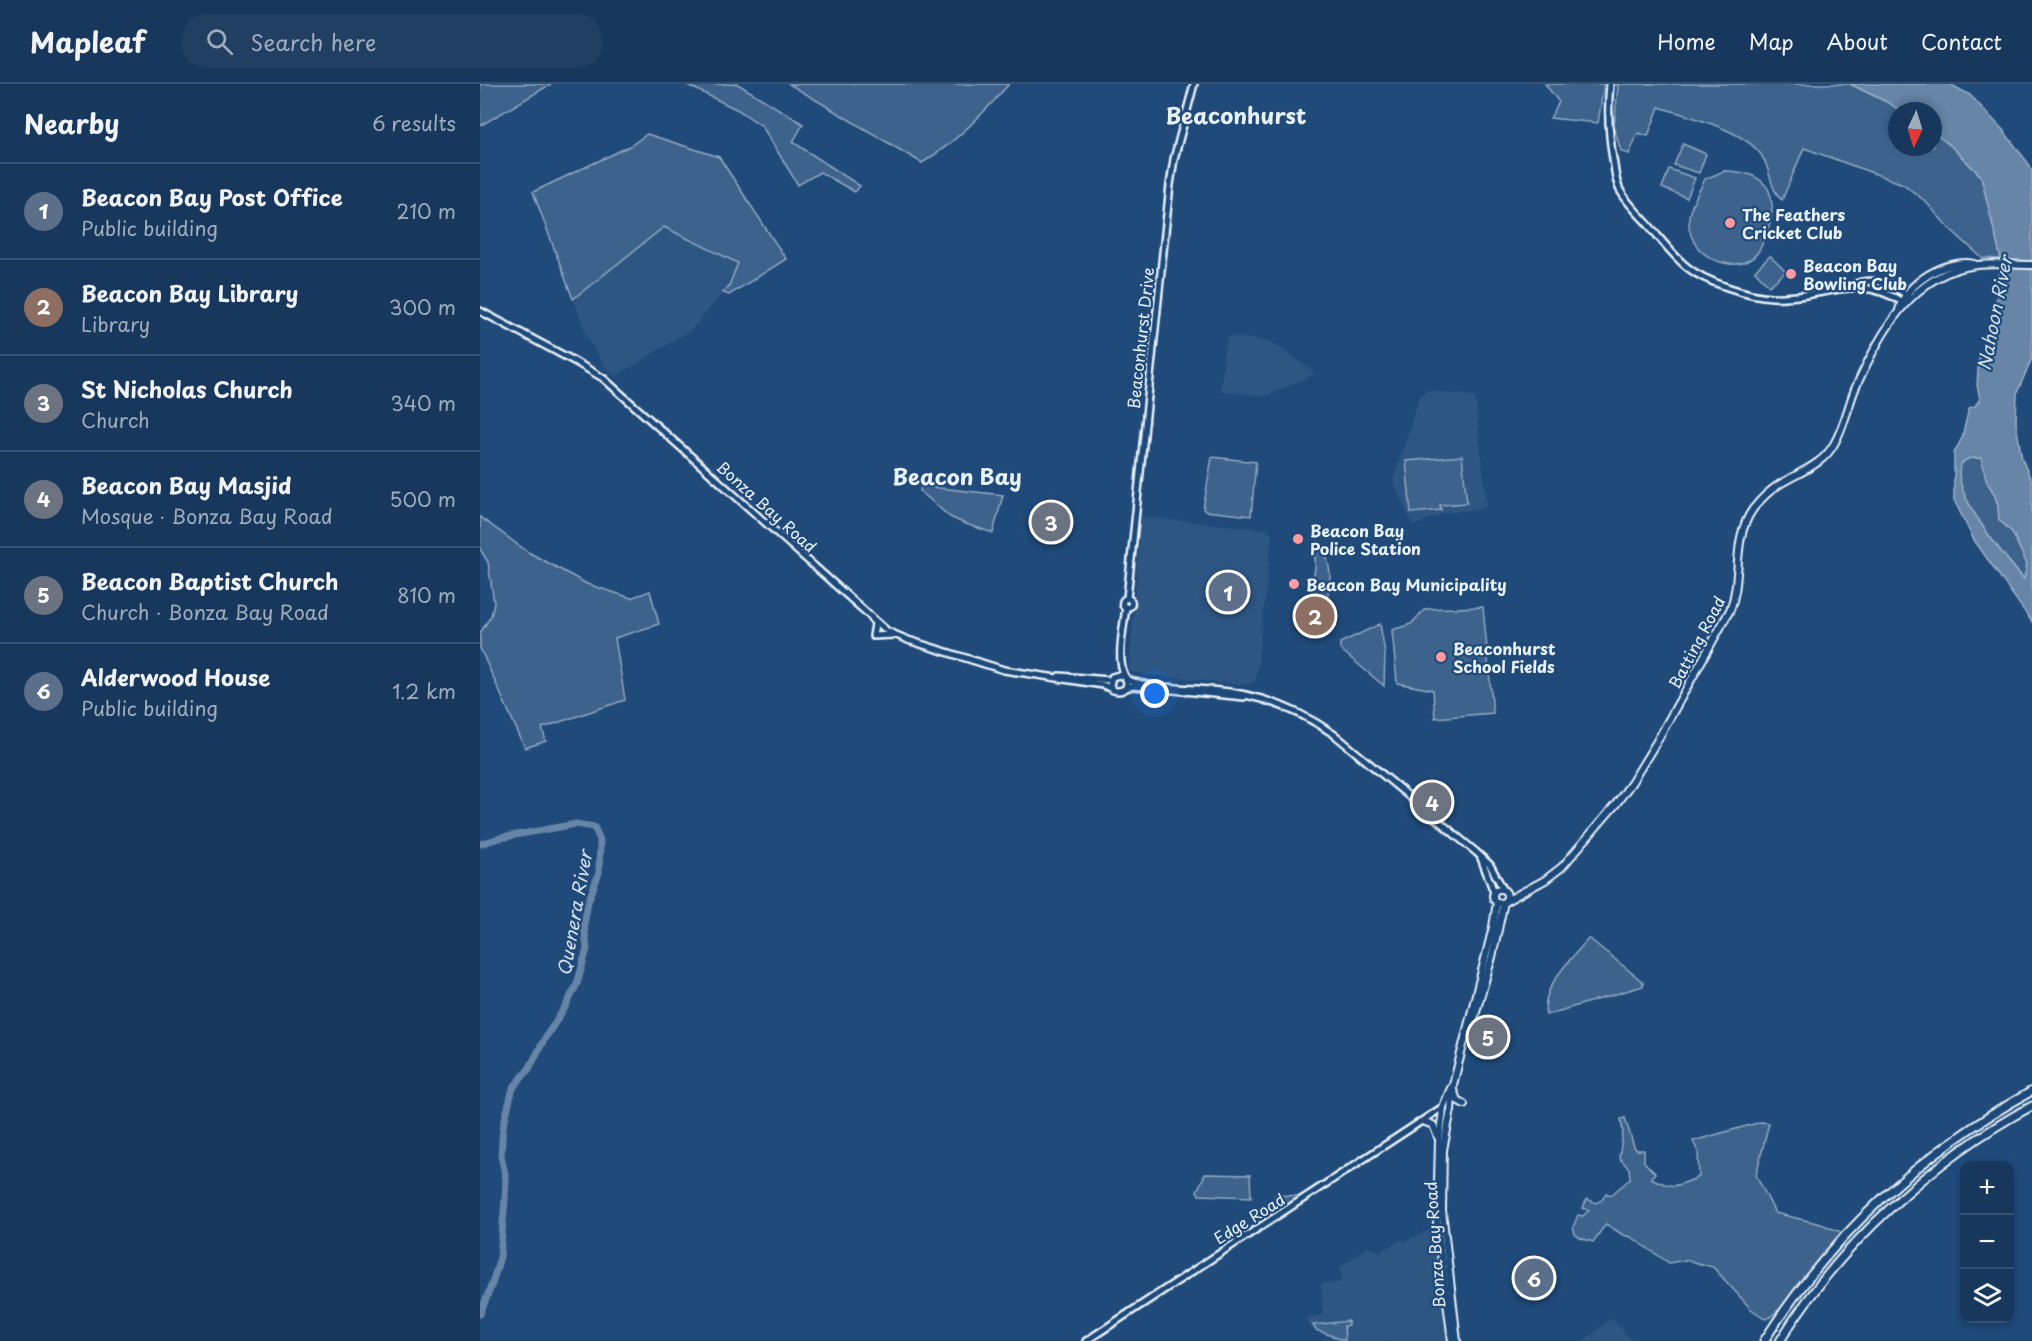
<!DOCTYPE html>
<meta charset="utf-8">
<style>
body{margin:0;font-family:"Playpen Sans",sans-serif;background:#203f62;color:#f1f3f6}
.controls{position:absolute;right:18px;bottom:18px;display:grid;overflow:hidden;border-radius:12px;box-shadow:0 3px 9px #0003}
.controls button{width:54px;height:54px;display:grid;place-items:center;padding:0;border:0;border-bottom:2px solid #365272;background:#17385c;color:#f1f3f6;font:30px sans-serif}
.compass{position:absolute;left:1408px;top:18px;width:54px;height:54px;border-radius:50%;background:#17385c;box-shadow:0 3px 9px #0003;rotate:184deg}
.you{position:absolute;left:675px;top:610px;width:21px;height:21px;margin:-15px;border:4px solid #fff;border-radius:50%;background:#1a73e8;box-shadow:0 0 0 9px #1a73e833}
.badge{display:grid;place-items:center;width:39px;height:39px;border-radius:50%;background:#d6ab8b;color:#fff;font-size:20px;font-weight:700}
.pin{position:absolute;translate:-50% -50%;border:3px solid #fff;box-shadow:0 2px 6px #0006}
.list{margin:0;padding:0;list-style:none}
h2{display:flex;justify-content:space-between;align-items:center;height:78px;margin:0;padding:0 24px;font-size:26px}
h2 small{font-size:20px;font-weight:400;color:#9eacbb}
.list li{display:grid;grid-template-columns:39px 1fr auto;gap:18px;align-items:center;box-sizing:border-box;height:96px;padding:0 24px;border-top:2px solid #365272}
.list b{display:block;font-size:22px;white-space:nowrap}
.list p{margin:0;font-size:20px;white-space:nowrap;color:#9eacbb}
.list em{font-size:20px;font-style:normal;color:#9eacbb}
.icon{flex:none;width:33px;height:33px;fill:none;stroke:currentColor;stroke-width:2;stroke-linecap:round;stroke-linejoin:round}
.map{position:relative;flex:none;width:1552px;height:1257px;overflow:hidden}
header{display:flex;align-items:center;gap:36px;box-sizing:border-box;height:84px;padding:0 30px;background:#17385c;border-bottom:2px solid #365272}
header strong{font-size:28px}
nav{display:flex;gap:33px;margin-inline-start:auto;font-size:21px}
.search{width:420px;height:54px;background:#203f62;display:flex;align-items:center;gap:15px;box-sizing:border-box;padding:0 21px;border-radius:24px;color:#9eacbb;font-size:22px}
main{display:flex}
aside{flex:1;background:#17385c}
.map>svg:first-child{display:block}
.built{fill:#2e5683}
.green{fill:#3c628c;stroke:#92aac2;stroke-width:1.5}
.water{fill:#6685a7;stroke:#9ab0c7;stroke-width:1.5;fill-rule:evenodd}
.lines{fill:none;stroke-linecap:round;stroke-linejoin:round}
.river{stroke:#6685a7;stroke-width:7}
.secondary-casing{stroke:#e8f1f8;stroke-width:10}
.primary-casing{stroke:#e8f1f8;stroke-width:10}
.highway-casing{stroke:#e8f1f8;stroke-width:11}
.secondary{stroke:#1f4a7a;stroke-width:5}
.primary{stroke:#1f4a7a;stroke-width:6}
.highway{stroke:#1f4a7a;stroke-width:7}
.poi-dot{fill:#ff9aa2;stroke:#1f4a7a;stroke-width:2}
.labels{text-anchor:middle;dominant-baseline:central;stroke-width:4.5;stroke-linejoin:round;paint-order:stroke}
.poi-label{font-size:16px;font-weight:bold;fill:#e8f1f8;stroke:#1f4a7a;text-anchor:start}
.street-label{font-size:16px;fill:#e8f1f8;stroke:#1f4a7a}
.water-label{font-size:18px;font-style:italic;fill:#d4e1ec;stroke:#1f4a7a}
.district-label{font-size:22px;font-weight:bold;fill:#e8f1f8;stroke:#1f4a7a}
</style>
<header>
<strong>Mapleaf</strong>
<div class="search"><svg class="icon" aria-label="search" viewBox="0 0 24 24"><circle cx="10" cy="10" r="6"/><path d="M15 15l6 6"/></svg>Search here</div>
<nav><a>Home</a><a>Map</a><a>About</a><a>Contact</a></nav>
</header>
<main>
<aside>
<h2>Nearby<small>6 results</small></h2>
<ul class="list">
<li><span class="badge" style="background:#5c6f8a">1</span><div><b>Beacon Bay Post Office</b><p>Public building</p></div><em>210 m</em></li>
<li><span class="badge" style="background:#8d6e63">2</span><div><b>Beacon Bay Library</b><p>Library</p></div><em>300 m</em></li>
<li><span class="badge" style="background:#6b7280">3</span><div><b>St Nicholas Church</b><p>Church</p></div><em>340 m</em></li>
<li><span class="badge" style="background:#6b7280">4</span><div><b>Beacon Bay Masjid</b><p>Mosque · Bonza Bay Road</p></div><em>500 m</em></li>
<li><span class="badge" style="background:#6b7280">5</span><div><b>Beacon Baptist Church</b><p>Church · Bonza Bay Road</p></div><em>810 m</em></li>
<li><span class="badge" style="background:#5c6f8a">6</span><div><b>Alderwood House</b><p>Public building</p></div><em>1.2 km</em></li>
</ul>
</aside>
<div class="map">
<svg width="1552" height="1257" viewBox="0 0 1552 1257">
<rect width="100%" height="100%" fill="#1f4a7a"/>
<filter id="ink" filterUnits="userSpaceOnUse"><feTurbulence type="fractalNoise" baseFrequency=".0167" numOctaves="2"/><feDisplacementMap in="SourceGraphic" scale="12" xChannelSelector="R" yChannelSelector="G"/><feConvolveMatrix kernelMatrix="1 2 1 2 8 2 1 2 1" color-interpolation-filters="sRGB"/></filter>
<g filter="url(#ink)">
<!-- built -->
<g class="built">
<path d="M 184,143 L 258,179 L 249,202 L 211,246 L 135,293 L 122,278 L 108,255 L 93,215 Z"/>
<path d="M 751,252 L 790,257 L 832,286 L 833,291 L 786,312 L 743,307 L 741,304 L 744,268 L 747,255 Z"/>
<path d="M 947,306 L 992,312 L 995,314 L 1007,421 L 1002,425 L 965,429 L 933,442 L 913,397 L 939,314 Z"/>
<path d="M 661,433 L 787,445 L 792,451 L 776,596 L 768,601 L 652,589 L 649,585 Z"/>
<path d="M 953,1144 L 967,1257 L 861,1257 L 832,1245 L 826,1235 L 843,1231 L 841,1200 L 862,1198 L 860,1183 L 888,1162 L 900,1168 L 920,1156 L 926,1157 Z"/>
<path d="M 1132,1234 L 1152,1257 L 1103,1257 Z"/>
</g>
<!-- green -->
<g class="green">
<path d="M 0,0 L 71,0 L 0,42 Z"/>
<path d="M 205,0 L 258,0 L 323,40 L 313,58 L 380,102 L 375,108 L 340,88 L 318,101 L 282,42 L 258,26 Z"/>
<path d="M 309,0 L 529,0 C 503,30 476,58 442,79 Z"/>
<path d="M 1065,0 L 1124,0 L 1118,39 L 1070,34 L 1079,18 Z"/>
<path d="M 1135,0 L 1370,0 L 1409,19 L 1420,27 L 1417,27 L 1417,63 L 1453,63 L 1453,48 L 1471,62 L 1501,92 L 1521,175 L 1502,174 L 1468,143 L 1445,117 L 1423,100 L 1324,64 L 1302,116 C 1290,106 1291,87 1283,74 C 1269,47 1207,32 1179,23 L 1168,52 L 1158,49 L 1149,70 L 1141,67 L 1134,44 L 1138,2 Z"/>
<path d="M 167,50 L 239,73 L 306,175 L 249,211 L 243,209 L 249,202 L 258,179 L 184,143 L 93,215 L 53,108 L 150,62 Z"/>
<path d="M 1203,60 L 1226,70 L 1219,89 L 1194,81 Z"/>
<path d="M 1189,85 L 1215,94 L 1207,114 L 1182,104 Z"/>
<path d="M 1244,87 C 1286,87 1301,108 1287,148 C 1283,158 1280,169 1271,175 C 1264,179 1256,181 1249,180 C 1224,176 1207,159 1209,133 C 1210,121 1220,106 1225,95 Z"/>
<path d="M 1290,172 L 1306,188 L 1289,202 L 1275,187 Z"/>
<path d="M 982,372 L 987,419 L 960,421 L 961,426 L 931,429 L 926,377 Z"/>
<path d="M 732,373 L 776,378 L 771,432 L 725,427 L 723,425 Z"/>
<path d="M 1501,374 L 1507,398 L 1514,409 L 1518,421 L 1519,436 L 1532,448 L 1547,480 L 1544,495 C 1531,480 1452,390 1487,375 C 1491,373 1498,374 1501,374 Z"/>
<path d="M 441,402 L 523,411 L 513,449 L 483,439 L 470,433 L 440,407 Z"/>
<path d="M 0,433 L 48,468 L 107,500 L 151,514 L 170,507 L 179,540 L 135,554 L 145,616 L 62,644 L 66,657 L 45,664 L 0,564 L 0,549 L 11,532 L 14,519 L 8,478 L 0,465 Z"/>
<path d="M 835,461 L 842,461 C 853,488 851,494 846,521 L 829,519 L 835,484 Z"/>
<path d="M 1003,523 L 1013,629 L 955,634 L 953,606 L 917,599 L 912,546 L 931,540 L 945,525 Z"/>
<path d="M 900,540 L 905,569 L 904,602 L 860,565 L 860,559 Z"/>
<path d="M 1108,855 L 1110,855 L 1163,898 L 1163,902 L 1066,931 C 1060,903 1091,876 1108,855 Z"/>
<path d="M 1145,1034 L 1154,1063 L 1157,1066 L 1164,1066 L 1164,1078 L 1175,1089 L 1171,1094 C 1193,1106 1197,1102 1219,1093 L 1218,1068 L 1213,1057 L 1281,1038 L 1289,1039 L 1276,1091 L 1295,1129 L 1341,1140 L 1363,1149 L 1339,1175 L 1303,1222 L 1290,1233 L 1286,1235 L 1271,1225 L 1233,1183 L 1205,1176 L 1189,1179 L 1151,1153 L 1143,1151 L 1126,1140 L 1113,1158 L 1100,1154 L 1095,1150 L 1093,1143 L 1098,1131 L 1103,1132 L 1109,1126 L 1103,1124 L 1107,1115 L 1116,1119 L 1122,1116 L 1126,1109 L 1131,1111 L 1150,1095 L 1149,1084 L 1139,1074 L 1143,1048 L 1141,1035 Z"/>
<path d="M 725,1090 L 770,1091 L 771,1113 L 719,1111 L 717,1107 Z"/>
<path d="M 796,1111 L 820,1112 L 821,1114 L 804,1124 L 793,1116 Z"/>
<path d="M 868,1237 L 868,1241 L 864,1242 L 865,1257 L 836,1246 L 833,1241 Z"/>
</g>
<!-- water -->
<path class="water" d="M 1370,0 L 1470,0 L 1490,11 L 1523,46 L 1548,79 L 1552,87 L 1552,274 L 1537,309 L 1536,339 L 1542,375 L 1552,398 L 1552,538 L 1494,456 L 1474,416 L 1474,369 L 1482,354 L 1489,324 L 1495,322 L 1500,315 L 1497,301 L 1499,273 L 1506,264 L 1511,247 L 1518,242 L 1515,228 L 1521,175 L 1501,92 L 1471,62 L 1453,48 L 1453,27 L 1420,27 L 1409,19 ZM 1501,374 L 1507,398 L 1514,409 L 1518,421 L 1519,436 L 1532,448 L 1547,480 L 1544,495 C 1531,481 1453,389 1488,375 C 1491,374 1498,374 1501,374 Z"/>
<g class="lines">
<!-- river -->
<path class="river" d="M 0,760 L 20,754 L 96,740 L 114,743 L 120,756 L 119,789 L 108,818 L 104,840 L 107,865 L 97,900 L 86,922 L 65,954 L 49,985 L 33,1004 L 23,1043 L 21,1071 L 26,1095 L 25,1116 L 20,1173 L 12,1200 L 0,1230"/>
<defs>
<g id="secondary">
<path d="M 1130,0 C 1127,28 1129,54 1134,81 C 1135,89 1136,97 1139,104 C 1145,117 1157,128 1167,139 C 1180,154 1192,171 1207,183 C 1225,198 1269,212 1292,213 C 1343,216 1375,187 1424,219"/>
<path d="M 1371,202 C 1391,192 1412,199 1429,213"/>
<path d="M 0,227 L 94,277 L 123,294 L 407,547 L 428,556 L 524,586 L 623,601 C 631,604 637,611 646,604 L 647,598 L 645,593 L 639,591 L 632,593 L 630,601 L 633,606"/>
<path d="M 647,514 L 690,101 L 694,75 L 714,0"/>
<circle cx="647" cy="519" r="4.5"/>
<path d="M 646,523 C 644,541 634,583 648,596 C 669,604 707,604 730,606 C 776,609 817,624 855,651 L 996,768 L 1010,781 L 1023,805"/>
<path d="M 392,534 L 395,540 L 393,552 L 414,551"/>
<path d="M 579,592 L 630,596"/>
<path d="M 646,604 L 653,602 L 764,613"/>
<path d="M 1001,774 L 1014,808"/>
<path d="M 606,1257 L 963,1023"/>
</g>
<g id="primary">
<path d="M 1419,226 C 1425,199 1467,174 1494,180"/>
<circle cx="1020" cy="812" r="7"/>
<path d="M 1026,817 L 1065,796 L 1082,783 L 1136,720 L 1152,698 L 1177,657 L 1250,526 C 1263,493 1251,456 1273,425 C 1280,416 1290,406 1300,400 C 1319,388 1343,381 1354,360 C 1364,343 1368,323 1375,305 C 1399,251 1432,188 1497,181 C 1515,179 1534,181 1552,181"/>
<path d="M 991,945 L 1012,873 L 1024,818"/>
<path d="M 971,1004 L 963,1023 L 962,1034 L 959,1056 L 957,1139 L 972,1257"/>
<path d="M 973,1006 L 977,1016 L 984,1020"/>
<path d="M 943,1037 L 953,1041 L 958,1053"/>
<path d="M 977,1257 L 962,1126 L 963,1066 L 971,1026 L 973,1001 L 1013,843 L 1017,818"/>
</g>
<g id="highway">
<path d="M 1284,1257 C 1353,1149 1440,1069 1552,1007"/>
<path d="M 1300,1257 C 1358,1162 1454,1074 1552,1022"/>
</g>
</defs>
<!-- secondary casing -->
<use href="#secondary" class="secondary-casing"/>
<!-- primary casing -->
<use href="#primary" class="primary-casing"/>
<!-- highway casing -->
<use href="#highway" class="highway-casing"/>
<!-- secondary -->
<use href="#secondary" class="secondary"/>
<!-- primary -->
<use href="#primary" class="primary"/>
<!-- highway -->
<use href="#highway" class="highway"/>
</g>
</g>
<!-- markers -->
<g class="poi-dot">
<circle cx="1250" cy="139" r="6"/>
<circle cx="1311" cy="190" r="6"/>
<circle cx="818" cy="455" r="6"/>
<circle cx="814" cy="500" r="6"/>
<circle cx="961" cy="573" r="6"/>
</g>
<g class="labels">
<!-- poi labels -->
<g class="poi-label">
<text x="1262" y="130">The Feathers<tspan x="1262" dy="18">Cricket Club</tspan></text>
<text x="1323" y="181">Beacon Bay<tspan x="1323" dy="18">Bowling Club</tspan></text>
<text x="830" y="446">Beacon Bay<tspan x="830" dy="18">Police Station</tspan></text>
<text x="826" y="500">Beacon Bay Municipality</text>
<text x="973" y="564">Beaconhurst<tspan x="973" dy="18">School Fields</tspan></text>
</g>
<!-- street labels -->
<g class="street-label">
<text transform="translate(660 254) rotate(-84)">Beaconhurst Drive</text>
<text transform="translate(287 422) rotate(42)">Bonza Bay Road</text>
<text transform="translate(1216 558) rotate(-62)">Batting Road</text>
<text transform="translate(769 1134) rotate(-32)">Edge Road</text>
<text transform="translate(954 1161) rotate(-94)">Bonza Bay Road</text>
</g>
<!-- water labels -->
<g class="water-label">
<text transform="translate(1514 229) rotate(-79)">Nahoon River</text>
<text transform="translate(94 829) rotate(-80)">Quenera River</text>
</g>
<!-- district labels -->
<g class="district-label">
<text x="756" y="30">Beaconhurst</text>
<text x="477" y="391">Beacon Bay</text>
</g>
</g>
</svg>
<div class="controls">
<button>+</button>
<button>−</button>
<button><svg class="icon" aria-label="layers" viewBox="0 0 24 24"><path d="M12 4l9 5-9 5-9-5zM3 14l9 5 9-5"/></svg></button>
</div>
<svg class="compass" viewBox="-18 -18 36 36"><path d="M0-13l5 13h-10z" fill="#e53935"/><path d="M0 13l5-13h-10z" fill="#9eacbb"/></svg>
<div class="you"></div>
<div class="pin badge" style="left:748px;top:508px;background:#5c6f8a">1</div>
<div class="pin badge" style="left:835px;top:532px;background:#8d6e63">2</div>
<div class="pin badge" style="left:571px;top:438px;background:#6b7280">3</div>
<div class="pin badge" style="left:952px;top:718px;background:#6b7280">4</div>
<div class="pin badge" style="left:1008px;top:953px;background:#6b7280">5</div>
<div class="pin badge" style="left:1054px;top:1194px;background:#5c6f8a">6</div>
</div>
</main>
